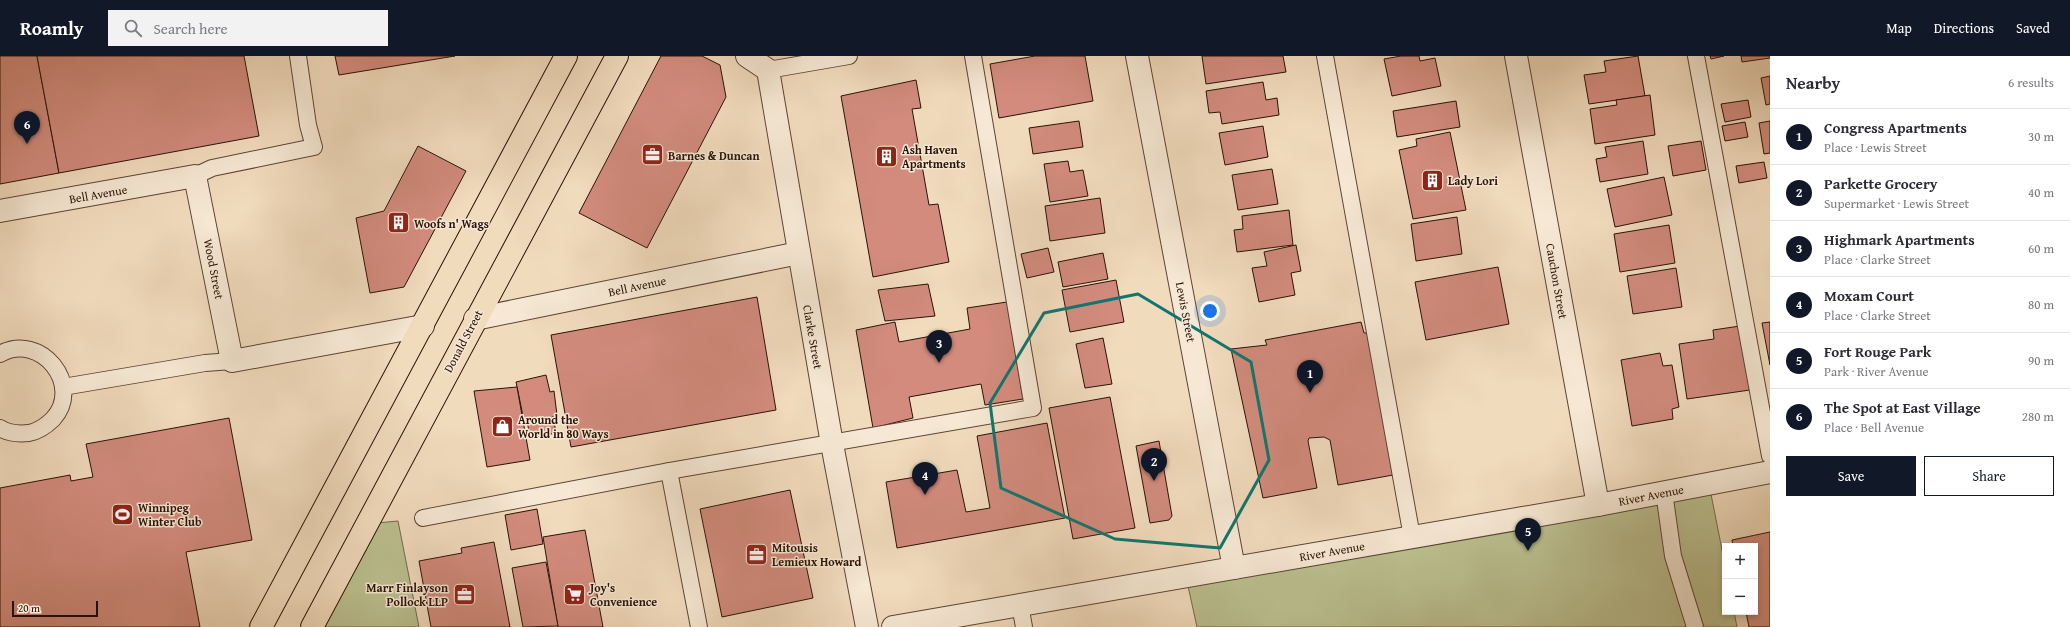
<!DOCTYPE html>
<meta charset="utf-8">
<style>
body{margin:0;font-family:"Gentium Book Plus",serif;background:#f2f2f3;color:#2b2b33}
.controls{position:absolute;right:12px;bottom:12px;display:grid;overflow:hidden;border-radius:0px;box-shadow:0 2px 6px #0003}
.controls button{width:36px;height:36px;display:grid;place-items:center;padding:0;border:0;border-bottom:1px solid #e1e1e2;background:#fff;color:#2b2b33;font:20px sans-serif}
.scale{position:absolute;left:12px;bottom:10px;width:86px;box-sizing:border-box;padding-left:4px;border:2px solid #2a1207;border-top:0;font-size:11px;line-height:14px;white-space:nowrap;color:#2a1207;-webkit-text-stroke:3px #f6e8d4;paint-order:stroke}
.you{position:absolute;left:1210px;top:255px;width:14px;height:14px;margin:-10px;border:3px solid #fff;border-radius:50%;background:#1a73e8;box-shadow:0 0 0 6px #1a73e833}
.badge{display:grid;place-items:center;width:26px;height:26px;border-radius:50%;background:#111827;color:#fff;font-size:13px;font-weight:700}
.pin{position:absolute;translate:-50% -33px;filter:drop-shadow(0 1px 2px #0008)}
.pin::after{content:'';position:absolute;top:21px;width:14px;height:12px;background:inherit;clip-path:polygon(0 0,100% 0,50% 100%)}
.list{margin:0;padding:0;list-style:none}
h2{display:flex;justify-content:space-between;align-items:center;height:52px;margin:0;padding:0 16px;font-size:17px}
h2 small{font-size:13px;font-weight:400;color:#7c7c81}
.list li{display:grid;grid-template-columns:26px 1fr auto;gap:12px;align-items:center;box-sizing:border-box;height:56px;padding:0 16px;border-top:1px solid #e1e1e2}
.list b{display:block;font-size:15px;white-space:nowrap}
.list p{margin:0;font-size:13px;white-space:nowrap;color:#7c7c81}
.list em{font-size:13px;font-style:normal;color:#7c7c81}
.actions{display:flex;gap:8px;padding:12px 16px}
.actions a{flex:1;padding:9px 0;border:1px solid #111827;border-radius:0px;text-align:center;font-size:14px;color:#111827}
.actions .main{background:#111827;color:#fff}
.icon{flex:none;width:22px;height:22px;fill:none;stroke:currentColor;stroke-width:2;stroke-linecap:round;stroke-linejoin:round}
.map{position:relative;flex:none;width:1770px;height:571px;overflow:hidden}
header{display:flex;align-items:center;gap:24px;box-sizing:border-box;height:56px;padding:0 20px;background:#111827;color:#fff}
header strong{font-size:19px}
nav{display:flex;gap:22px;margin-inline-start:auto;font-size:14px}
.search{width:280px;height:36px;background:#f2f2f3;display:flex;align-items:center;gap:10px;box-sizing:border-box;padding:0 14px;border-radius:0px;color:#7c7c81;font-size:15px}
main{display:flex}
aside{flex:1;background:#fff}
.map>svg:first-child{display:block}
.green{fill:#bbc090;stroke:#72694c}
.building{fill:#d28b7d;stroke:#2a1207}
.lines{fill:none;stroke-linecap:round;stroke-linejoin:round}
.service-casing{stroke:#5c4434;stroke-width:18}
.minor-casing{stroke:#5c4434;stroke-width:24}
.tertiary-casing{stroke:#5c4434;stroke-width:24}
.primary-casing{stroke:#2a1207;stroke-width:24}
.service{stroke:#f6e8d4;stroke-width:16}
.minor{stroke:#f6e8d4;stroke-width:22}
.tertiary{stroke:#f6e8d4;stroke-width:22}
.primary{stroke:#f1dbbd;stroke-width:22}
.marked{fill:none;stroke:#0f766e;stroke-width:3;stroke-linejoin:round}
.labels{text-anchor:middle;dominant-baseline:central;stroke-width:3;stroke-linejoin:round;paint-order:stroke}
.poi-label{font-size:12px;font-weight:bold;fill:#2a1207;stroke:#f6e8d4;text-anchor:start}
.street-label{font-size:12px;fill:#2a1207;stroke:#f6e8d4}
</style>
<header>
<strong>Roamly</strong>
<div class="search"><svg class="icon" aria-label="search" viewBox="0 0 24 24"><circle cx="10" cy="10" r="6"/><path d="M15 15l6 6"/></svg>Search here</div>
<nav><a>Map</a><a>Directions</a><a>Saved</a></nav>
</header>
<main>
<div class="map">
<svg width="1770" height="571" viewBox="0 0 1770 571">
<rect width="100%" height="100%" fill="#f1dbbd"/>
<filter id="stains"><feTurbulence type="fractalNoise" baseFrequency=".005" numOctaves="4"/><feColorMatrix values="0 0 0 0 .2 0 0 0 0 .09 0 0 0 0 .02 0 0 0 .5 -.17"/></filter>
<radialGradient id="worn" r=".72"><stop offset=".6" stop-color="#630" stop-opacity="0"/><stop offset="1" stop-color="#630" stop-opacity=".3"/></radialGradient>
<!-- green -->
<g class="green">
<path d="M 1709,428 L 1725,509 L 1725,556 L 1734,556 L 1737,571 L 1197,571 L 1186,521 Z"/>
<path d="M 398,465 L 419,571 L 312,571 L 366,468 Z"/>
</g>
<!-- building -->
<g class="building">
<path d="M 0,0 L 37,0 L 59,117 L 0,128 Z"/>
<path d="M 37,0 L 244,0 L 259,80 L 59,117 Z"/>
<path d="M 335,0 L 455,0 L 339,19 Z"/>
<path d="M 661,0 L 702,0 L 720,9 L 726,41 L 647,192 L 579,157 Z"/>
<path d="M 1035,0 L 1085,0 L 1093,45 L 999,62 L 990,8 Z"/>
<path d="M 1202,0 L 1283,0 L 1286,16 L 1206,28 Z"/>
<path d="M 1401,0 L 1419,0 L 1420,5 L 1435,2 L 1441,30 L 1392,40 L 1384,3 Z"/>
<path d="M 1638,0 L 1645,40 L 1589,48 L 1584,19 L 1606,16 L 1604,5 Z"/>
<path d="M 1710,0 L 1724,0 L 1711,3 Z"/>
<path d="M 1741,0 L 1770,0 L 1770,2 L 1742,6 Z"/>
<path d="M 1770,20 L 1770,48 L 1766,49 L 1761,22 Z"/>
<path d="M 916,24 L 921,52 L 912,53 L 929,149 L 938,148 L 949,206 L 873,221 L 841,40 Z"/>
<path d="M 1263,26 L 1266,44 L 1277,42 L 1279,59 L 1222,68 L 1220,56 L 1209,57 L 1206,35 Z"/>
<path d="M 1650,39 L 1655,79 L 1595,88 L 1590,53 L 1617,49 L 1616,44 Z"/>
<path d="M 1748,44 L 1751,61 L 1725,66 L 1721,48 Z"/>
<path d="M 1456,45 L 1460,71 L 1397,81 L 1393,55 Z"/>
<path d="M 1079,65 L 1083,91 L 1033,98 L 1029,72 Z"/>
<path d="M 1770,65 L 1770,97 L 1764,98 L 1759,67 Z"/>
<path d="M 1745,66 L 1748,81 L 1725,85 L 1722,70 Z"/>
<path d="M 1263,70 L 1268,101 L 1225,109 L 1219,77 Z"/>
<path d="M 1450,76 L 1466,154 L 1413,163 L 1399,94 L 1417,90 L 1416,83 Z"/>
<path d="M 1643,85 L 1648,118 L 1600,126 L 1596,103 L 1607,101 L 1605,91 Z"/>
<path d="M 1701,85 L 1706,114 L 1673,120 L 1668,90 Z"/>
<path d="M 418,90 L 466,115 L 404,231 L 370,237 L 356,162 L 384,155 Z"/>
<path d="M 1068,105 L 1070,116 L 1083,114 L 1088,140 L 1050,146 L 1044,108 Z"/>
<path d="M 1764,106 L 1767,122 L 1739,127 L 1736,110 Z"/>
<path d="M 1272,113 L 1278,148 L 1238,154 L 1232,119 Z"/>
<path d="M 1664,121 L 1672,159 L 1615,171 L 1607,133 Z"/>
<path d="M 1100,142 L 1105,177 L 1050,185 L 1045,150 Z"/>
<path d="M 1289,154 L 1293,189 L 1237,196 L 1234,174 L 1243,173 L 1242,160 Z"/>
<path d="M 1457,161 L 1462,198 L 1416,205 L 1411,168 Z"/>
<path d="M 1669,169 L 1675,207 L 1620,216 L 1614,178 Z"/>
<path d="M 1296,189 L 1301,215 L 1291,217 L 1295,239 L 1259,246 L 1252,212 L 1267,210 L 1264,196 Z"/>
<path d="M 1048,192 L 1054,216 L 1027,222 L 1021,198 Z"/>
<path d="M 1103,197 L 1108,223 L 1063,231 L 1058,206 Z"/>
<path d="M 1498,211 L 1509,268 L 1426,284 L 1415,226 Z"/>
<path d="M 1676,212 L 1682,251 L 1633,258 L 1627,220 Z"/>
<path d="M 1116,224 L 1124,266 L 1070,276 L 1062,234 Z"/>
<path d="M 928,228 L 935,260 L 885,265 L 878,234 Z"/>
<path d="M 757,241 L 776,354 L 571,391 L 551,279 Z"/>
<path d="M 1007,246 L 1023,343 L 985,349 L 981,328 L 909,341 L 913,362 L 873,372 L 856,274 L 895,266 L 899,286 L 970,273 L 967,252 Z"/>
<path d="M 1361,266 L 1364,277 L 1368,277 L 1393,419 L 1338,429 L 1330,384 L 1324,381 L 1309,382 L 1308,385 L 1317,432 L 1263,442 L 1231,293 L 1267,289 L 1265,284 Z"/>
<path d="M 1770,266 L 1770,309 L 1762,267 Z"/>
<path d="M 1740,270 L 1750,334 L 1687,343 L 1679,288 L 1714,283 L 1713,274 Z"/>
<path d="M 1103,282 L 1112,328 L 1085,332 L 1076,288 Z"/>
<path d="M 1660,297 L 1663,310 L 1672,309 L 1679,351 L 1672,353 L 1673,363 L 1632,370 L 1621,304 Z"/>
<path d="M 546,319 L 550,336 L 554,335 L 557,359 L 553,360 L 556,377 L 530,382 L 527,364 L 524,365 L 516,326 Z"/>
<path d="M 517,331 L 530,404 L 487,411 L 474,335 Z"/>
<path d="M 1110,341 L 1135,472 L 1073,483 L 1049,352 Z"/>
<path d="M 229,362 L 252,484 L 186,496 L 200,571 L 0,571 L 0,432 L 70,419 L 71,425 L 93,421 L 86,388 Z"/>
<path d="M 1047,367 L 1065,462 L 897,492 L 886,426 L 957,414 L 966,456 L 990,452 L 977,380 Z"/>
<path d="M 1159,385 L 1172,460 L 1169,464 L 1150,467 L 1136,390 Z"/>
<path d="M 790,434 L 813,542 L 722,561 L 700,453 Z"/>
<path d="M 537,453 L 543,488 L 511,494 L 505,459 Z"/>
<path d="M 585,474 L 603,571 L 558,571 L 543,481 Z"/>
<path d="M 1770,476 L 1770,571 L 1749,571 L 1746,556 L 1755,556 L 1755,490 L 1733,490 L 1732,484 Z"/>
<path d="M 494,486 L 510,571 L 431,571 L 419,505 L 462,497 L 461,492 Z"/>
<path d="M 546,506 L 558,570 L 523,571 L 512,512 Z"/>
</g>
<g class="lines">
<defs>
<g id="service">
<path d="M 1325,0 L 1412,481"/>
<path d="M 1696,0 L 1770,400"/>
<path d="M 768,14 L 849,0"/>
<path d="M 195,120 L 212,112 L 314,91 L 308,69 L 298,0"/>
<path d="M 0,298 C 40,275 84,329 53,363 C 46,370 39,375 29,377 C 19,378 9,378 0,372"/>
<path d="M 63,331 L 205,307 L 232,305"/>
<path d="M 669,415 L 699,571"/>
<path d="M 1664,436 L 1673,500 L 1695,571"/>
<path d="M 423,462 L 669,415 L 1033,352 L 973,0"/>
<path d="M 1020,549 L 1024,571"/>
</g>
<g id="minor">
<path d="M 747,0 L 768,14 L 832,388 L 867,571"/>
<path d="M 1137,0 L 1234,512"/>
<path d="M 1516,0 L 1598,449"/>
<path d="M 0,155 L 195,120 L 232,305 L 423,270"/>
<path d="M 475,263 L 799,197"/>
</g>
<path id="tertiary" d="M 893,571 L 1598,449 L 1770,416"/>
<g id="primary">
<path d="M 261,571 L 566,0"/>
<path d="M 312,571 L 617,0"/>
</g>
</defs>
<!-- service casing -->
<use href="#service" class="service-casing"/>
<!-- minor casing -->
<use href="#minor" class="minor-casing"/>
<!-- tertiary casing -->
<use href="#tertiary" class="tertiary-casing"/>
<!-- primary casing -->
<use href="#primary" class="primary-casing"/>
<!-- service -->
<use href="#service" class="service"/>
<!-- minor -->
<use href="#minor" class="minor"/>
<!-- tertiary -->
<use href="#tertiary" class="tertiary"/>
<!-- primary -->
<use href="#primary" class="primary"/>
</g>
<!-- marked area -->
<path class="marked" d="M 1138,238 L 1251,306 L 1269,404 L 1220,492 L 1115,483 L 1001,432 L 990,347 L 1044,257 Z"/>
<!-- icons -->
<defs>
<symbol id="office-square" viewBox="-11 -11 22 22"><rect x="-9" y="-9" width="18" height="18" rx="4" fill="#8f2418" stroke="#f6e8d4"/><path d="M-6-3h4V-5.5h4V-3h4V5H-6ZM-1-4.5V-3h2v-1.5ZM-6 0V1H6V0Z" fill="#fff"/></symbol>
<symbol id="building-square" viewBox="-11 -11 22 22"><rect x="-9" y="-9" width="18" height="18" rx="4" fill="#8f2418" stroke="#f6e8d4"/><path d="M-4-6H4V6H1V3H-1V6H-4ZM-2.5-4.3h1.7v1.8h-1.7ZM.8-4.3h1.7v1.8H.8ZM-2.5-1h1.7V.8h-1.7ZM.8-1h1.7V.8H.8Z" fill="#fff"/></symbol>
<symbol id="shop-square" viewBox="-11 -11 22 22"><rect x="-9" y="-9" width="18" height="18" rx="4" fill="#8f2418" stroke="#f6e8d4"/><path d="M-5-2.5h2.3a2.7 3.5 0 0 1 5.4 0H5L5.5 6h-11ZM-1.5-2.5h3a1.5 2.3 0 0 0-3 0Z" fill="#fff"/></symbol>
<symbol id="stadium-square" viewBox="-11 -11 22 22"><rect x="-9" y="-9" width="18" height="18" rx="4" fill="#8f2418" stroke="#f6e8d4"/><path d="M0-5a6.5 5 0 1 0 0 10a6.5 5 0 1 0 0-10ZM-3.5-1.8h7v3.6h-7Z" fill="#fff"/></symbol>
<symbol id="supermarket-square" viewBox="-11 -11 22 22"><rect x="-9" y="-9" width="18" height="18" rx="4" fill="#8f2418" stroke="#f6e8d4"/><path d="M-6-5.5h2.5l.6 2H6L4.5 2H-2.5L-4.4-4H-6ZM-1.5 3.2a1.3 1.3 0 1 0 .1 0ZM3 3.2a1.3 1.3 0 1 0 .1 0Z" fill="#fff"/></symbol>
</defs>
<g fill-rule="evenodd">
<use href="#office-square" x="640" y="86" width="25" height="25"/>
<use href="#building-square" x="874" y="88" width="25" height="25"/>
<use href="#building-square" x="1420" y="112" width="25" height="25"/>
<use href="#building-square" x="386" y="154" width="25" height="25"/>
<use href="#shop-square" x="490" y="358" width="25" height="25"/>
<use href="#stadium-square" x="110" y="446" width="25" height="25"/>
<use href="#office-square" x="744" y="486" width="25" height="25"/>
<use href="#office-square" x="452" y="526" width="25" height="25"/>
<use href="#supermarket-square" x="562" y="526" width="25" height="25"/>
</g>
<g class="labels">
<!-- poi labels -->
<g class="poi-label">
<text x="902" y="93">Ash Haven<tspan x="902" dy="14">Apartments</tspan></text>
<text x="668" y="99">Barnes &amp; Duncan</text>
<text x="1448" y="124">Lady Lori</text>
<text x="414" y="167">Woofs n' Wags</text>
<text x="518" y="363">Around the<tspan x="518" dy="14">World in 80 Ways</tspan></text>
<text x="138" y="451">Winnipeg<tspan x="138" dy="14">Winter Club</tspan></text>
<text x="772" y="491">Mitousis<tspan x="772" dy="14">Lemieux Howard</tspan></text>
<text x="448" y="531" text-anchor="end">Marr Finlayson<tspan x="448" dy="14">Pollock LLP</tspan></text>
<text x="590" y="531">Joy's<tspan x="590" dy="14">Convenience</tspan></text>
</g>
<!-- street labels -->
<g class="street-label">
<text transform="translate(98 138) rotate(-10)">Bell Avenue</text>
<text transform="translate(214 213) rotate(79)">Wood Street</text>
<text transform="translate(1557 225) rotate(80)">Cauchon Street</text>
<text transform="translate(637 230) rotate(-12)">Bell Avenue</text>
<text transform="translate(1186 256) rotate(79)">Lewis Street</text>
<text transform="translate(813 281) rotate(80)">Clarke Street</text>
<text transform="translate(463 285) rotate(-62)">Donald Street</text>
<text transform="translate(1651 439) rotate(-11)">River Avenue</text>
<text transform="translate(1332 495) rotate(-10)">River Avenue</text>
</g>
</g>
<rect width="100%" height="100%" filter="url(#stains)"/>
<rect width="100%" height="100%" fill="url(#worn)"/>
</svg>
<div class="controls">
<button>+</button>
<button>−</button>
</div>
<div class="scale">20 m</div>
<div class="you"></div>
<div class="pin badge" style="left:1310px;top:337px">1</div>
<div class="pin badge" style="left:1154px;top:425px">2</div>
<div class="pin badge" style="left:939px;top:307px">3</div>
<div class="pin badge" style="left:925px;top:439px">4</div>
<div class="pin badge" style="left:1528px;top:495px">5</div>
<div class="pin badge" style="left:27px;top:88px">6</div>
</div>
<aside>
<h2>Nearby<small>6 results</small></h2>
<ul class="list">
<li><span class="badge">1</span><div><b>Congress Apartments</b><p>Place · Lewis Street</p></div><em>30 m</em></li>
<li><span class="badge">2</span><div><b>Parkette Grocery</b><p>Supermarket · Lewis Street</p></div><em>40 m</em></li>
<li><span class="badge">3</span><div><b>Highmark Apartments</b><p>Place · Clarke Street</p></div><em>60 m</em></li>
<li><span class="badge">4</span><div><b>Moxam Court</b><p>Place · Clarke Street</p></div><em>80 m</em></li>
<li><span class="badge">5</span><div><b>Fort Rouge Park</b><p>Park · River Avenue</p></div><em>90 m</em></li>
<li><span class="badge">6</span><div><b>The Spot at East Village</b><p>Place · Bell Avenue</p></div><em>280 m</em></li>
</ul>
<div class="actions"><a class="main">Save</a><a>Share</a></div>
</aside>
</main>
